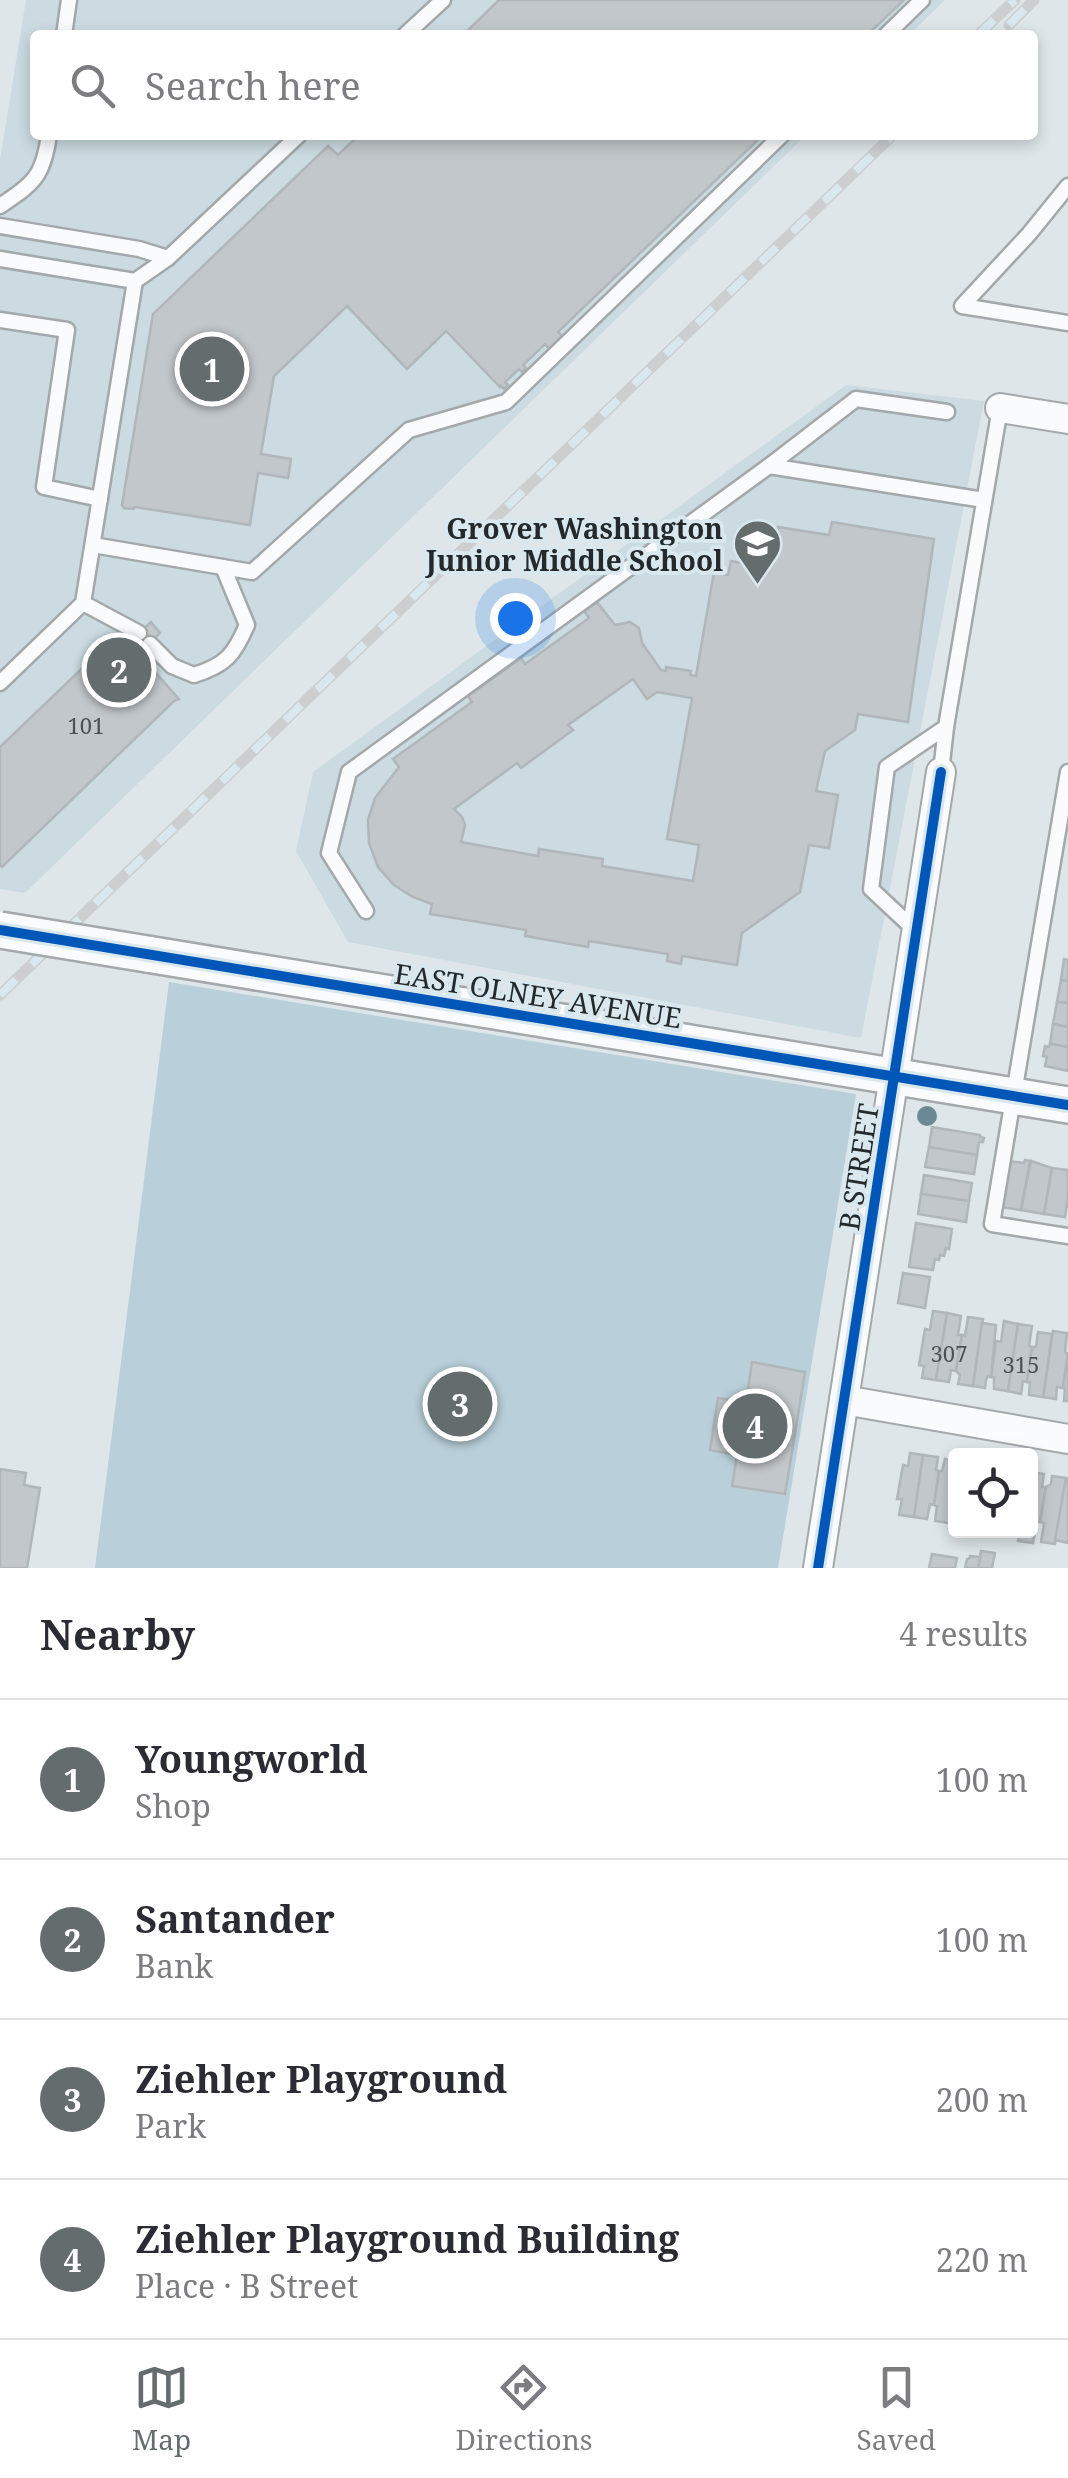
<!DOCTYPE html>
<meta charset="utf-8">
<style>
body{margin:0;font-family:"Noto Serif",serif;background:#f2f2f3;color:#2b2b33}
.controls{position:absolute;right:30px;bottom:30px;display:grid;overflow:hidden;border-radius:10px;box-shadow:0 5px 15px #0003}
.controls button{width:90px;height:90px;display:grid;place-items:center;padding:0;border:0;border-bottom:2px solid #e1e1e2;background:#fff;color:#2b2b33;font:50px sans-serif}
.you{position:absolute;left:515px;top:618px;width:35px;height:35px;margin:-25px;border:8px solid #fff;border-radius:50%;background:#1a73e8;box-shadow:0 0 0 15px #1a73e833}
.badge{display:grid;place-items:center;width:65px;height:65px;border-radius:50%;background:#656c6e;color:#fff;font-size:32px;font-weight:700}
.pin{position:absolute;translate:-50% -50%;border:5px solid #fff;box-shadow:0 2px 10px #0006}
.list{margin:0;padding:0;list-style:none}
h2{display:flex;justify-content:space-between;align-items:center;height:130px;margin:0;padding:0 40px;font-size:42px}
h2 small{font-size:32px;font-weight:400;color:#7c7c81}
.list li{display:grid;grid-template-columns:65px 1fr auto;gap:30px;align-items:center;box-sizing:border-box;height:160px;padding:0 40px;border-top:2px solid #e1e1e2}
.list b{display:block;font-size:38px;white-space:nowrap}
.list p{margin:0;font-size:32px;white-space:nowrap;color:#7c7c81}
.list em{font-size:32px;font-style:normal;color:#7c7c81}
.icon{flex:none;width:55px;height:55px;fill:none;stroke:currentColor;stroke-width:2;stroke-linecap:round;stroke-linejoin:round}
.map{position:relative;flex:none;width:1068px;height:1568px;overflow:hidden}
.search{position:absolute;background:#fff;box-shadow:0 5px 15px #0003;left:30px;right:30px;top:30px;height:110px;display:flex;align-items:center;gap:25px;box-sizing:border-box;padding:0 35px;border-radius:10px;color:#7c7c81;font-size:38px}
.sheet{height:770px;background:#fff}
nav{display:flex;justify-content:space-around;align-items:center;box-sizing:border-box;height:140px;border-top:2px solid #e1e1e2;background:#fff;font-size:28px;color:#7c7c81}
nav a{display:grid;justify-items:center;gap:5px}
nav .on{color:#656c6e}
.map>svg:first-child{display:block}
.built{fill:#cbdbe1}
.green{fill:#b9cfd9}
.building{fill:#c2c7cb;stroke:#b0b6b9;stroke-width:2.5;fill-rule:evenodd}
.lines{fill:none;stroke-linecap:round;stroke-linejoin:round}
.service-casing{stroke:#a3a8ab;stroke-width:19}
.minor-casing{stroke:#a3a8ab;stroke-width:32}
.tertiary-casing{stroke:#a3a8ab;stroke-width:40}
.service{stroke:#fafbfc;stroke-width:14}
.minor{stroke:#fafbfc;stroke-width:28}
.tertiary{stroke:#fafbfc;stroke-width:35}
.rail-casing{stroke:#ccced0;stroke-width:11}
.rail{stroke:#d9e7ee;stroke-width:8;stroke-dasharray:22;stroke-linecap:butt}
.tertiary-bridge-casing{stroke:#a3a8ab;stroke-width:40;stroke-linecap:butt}
.tertiary-bridge{stroke:#fafbfc;stroke-width:35}
.cycleway-casing{stroke:#d9e7ee;stroke-width:16}
.cycleway{stroke:#0057b8;stroke-width:10}
.tree{fill:#6c8a95}
.labels{text-anchor:middle;dominant-baseline:central;stroke-width:8;stroke-linejoin:round;paint-order:stroke}
.number-label{font-size:22px;fill:#4c5154}
.poi-label{font-size:28px;font-weight:bold;fill:#242a2c;stroke:#d9e7ee;text-anchor:end}
.street-label{font-size:28px;fill:#242a2c;stroke:#d9e7ee}
</style>
<div class="map">
<svg width="1068" height="1568" viewBox="0 0 1068 1568">
<rect width="100%" height="100%" fill="#dee6e9"/>
<!-- built -->
<g class="built">
<path d="M 26,0 L 945,0 L 909,35 L 35,35 L 35,135 L 806,135 L 25,893 L 0,889 L 0,159 Z"/>
<path d="M 846,385 L 984,401 L 861,1038 L 348,942 L 296,851 L 313,772 Z"/>
</g>
<!-- green -->
<path class="green" d="M 169,982 L 856,1094 L 778,1568 L 95,1568 Z"/>
<!-- building -->
<g class="building">
<path d="M 499,0 L 904,0 L 867,35 L 832,35 L 830,33 L 829,35 L 463,35 Z"/>
<path d="M 359,135 L 763,135 L 558,332 L 566,340 L 552,353 L 545,344 L 523,365 L 526,368 L 522,372 L 519,369 L 505,382 L 508,385 L 504,389 L 501,386 L 500,387 L 446,331 L 407,369 L 347,306 L 274,376 L 261,454 L 291,459 L 288,478 L 258,473 L 250,525 L 135,507 L 133,509 L 124,508 L 122,505 L 153,314 L 328,146 L 338,155 Z"/>
<path d="M 832,522 L 934,539 L 908,722 L 858,714 L 855,730 L 825,751 L 816,791 L 838,795 L 829,848 L 809,845 L 800,892 L 742,933 L 737,965 L 682,956 L 681,964 L 667,961 L 668,954 L 589,941 L 588,947 L 525,936 L 526,930 L 430,914 L 432,904 L 413,897 L 394,885 L 378,867 L 369,843 L 368,820 L 375,798 L 399,767 L 393,759 L 472,702 L 468,696 L 521,658 L 525,664 L 589,618 L 584,611 L 597,602 L 615,625 L 630,622 L 639,628 L 642,643 L 661,670 L 666,671 L 666,667 L 691,671 L 690,675 L 696,676 L 714,572 L 728,575 L 731,561 L 746,564 L 752,530 L 761,530 L 764,538 L 776,540 L 778,527 L 829,535 ZM 633,679 L 647,699 L 657,692 L 692,698 L 667,839 L 699,845 L 693,881 L 602,866 L 603,859 L 539,849 L 538,856 L 461,842 L 465,825 L 462,817 L 454,809 L 517,763 L 521,768 L 573,730 L 568,725 Z"/>
<path d="M 151,622 L 160,633 L 139,654 L 179,699 L 174,701 L 2,867 L 0,865 L 0,747 L 119,633 L 128,643 Z"/>
<path d="M 1064,959 L 1068,960 L 1068,981 L 1061,980 Z"/>
<path d="M 1061,980 L 1068,981 L 1068,1003 L 1057,1002 Z"/>
<path d="M 1057,1002 L 1068,1003 L 1068,1027 L 1053,1024 Z"/>
<path d="M 1053,1024 L 1068,1027 L 1068,1047 L 1050,1044 Z"/>
<path d="M 1050,1044 L 1068,1047 L 1068,1071 L 1045,1066 L 1047,1057 L 1043,1056 L 1045,1046 L 1049,1047 Z"/>
<path d="M 932,1127 L 980,1135 L 980,1137 L 984,1138 L 983,1142 L 979,1142 L 977,1155 L 929,1147 Z"/>
<path d="M 929,1147 L 977,1155 L 974,1174 L 925,1167 Z"/>
<path d="M 1025,1160 L 1030,1161 L 1021,1210 L 1000,1207 L 1008,1161 L 1024,1163 Z"/>
<path d="M 1031,1161 L 1052,1168 L 1044,1214 L 1021,1210 Z"/>
<path d="M 1052,1168 L 1068,1170 L 1068,1197 L 1065,1217 L 1044,1214 Z"/>
<path d="M 924,1175 L 972,1183 L 969,1201 L 921,1194 Z"/>
<path d="M 921,1194 L 969,1201 L 966,1222 L 918,1214 Z"/>
<path d="M 916,1223 L 952,1229 L 949,1249 L 946,1248 L 944,1256 L 940,1255 L 939,1260 L 935,1259 L 933,1270 L 909,1267 Z"/>
<path d="M 903,1273 L 930,1277 L 925,1308 L 898,1303 Z"/>
<path d="M 933,1311 L 947,1313 L 936,1380 L 922,1378 L 924,1366 L 919,1365 L 925,1329 L 930,1330 Z"/>
<path d="M 947,1313 L 961,1316 L 958,1335 L 962,1335 L 956,1371 L 951,1370 L 949,1382 L 936,1380 Z"/>
<path d="M 968,1317 L 983,1319 L 973,1386 L 958,1384 L 960,1375 L 956,1371 L 962,1335 L 965,1336 Z"/>
<path d="M 1004,1321 L 1018,1324 L 1008,1391 L 994,1389 L 994,1377 L 991,1377 L 996,1341 L 1001,1342 Z"/>
<path d="M 982,1323 L 996,1325 L 991,1377 L 988,1376 L 986,1380 L 985,1388 L 973,1386 Z"/>
<path d="M 1018,1324 L 1032,1326 L 1029,1346 L 1032,1347 L 1027,1382 L 1023,1381 L 1021,1394 L 1008,1391 Z"/>
<path d="M 1053,1331 L 1067,1333 L 1065,1352 L 1068,1354 L 1063,1388 L 1057,1387 L 1056,1399 L 1043,1397 Z"/>
<path d="M 1038,1332 L 1052,1334 L 1043,1397 L 1029,1395 L 1030,1382 L 1027,1382 L 1032,1347 L 1036,1347 Z"/>
<path d="M 1068,1354 L 1068,1401 L 1064,1401 L 1065,1388 L 1063,1388 Z"/>
<path d="M 752,1362 L 805,1372 L 785,1494 L 732,1486 L 737,1455 L 710,1450 L 718,1398 L 746,1403 Z"/>
<path d="M 910,1453 L 923,1455 L 914,1517 L 899,1515 L 902,1499 L 897,1499 L 903,1465 L 908,1466 Z"/>
<path d="M 923,1455 L 938,1457 L 936,1470 L 939,1471 L 934,1505 L 930,1504 L 927,1519 L 914,1517 Z"/>
<path d="M 945,1459 L 956,1461 L 956,1482 L 949,1523 L 935,1521 L 937,1506 L 934,1505 L 939,1471 L 942,1471 Z"/>
<path d="M 0,1469 L 26,1473 L 24,1485 L 40,1488 L 27,1568 L 0,1568 Z"/>
<path d="M 1030,1472 L 1044,1474 L 1042,1487 L 1046,1487 L 1040,1522 L 1037,1522 L 1033,1543 L 1018,1541 L 1020,1530 L 1030,1530 Z"/>
<path d="M 1052,1476 L 1066,1478 L 1055,1544 L 1041,1542 L 1044,1523 L 1040,1522 L 1046,1487 L 1051,1484 Z"/>
<path d="M 1066,1478 L 1068,1479 L 1068,1543 L 1055,1540 Z"/>
<path d="M 956,1485 L 956,1529 L 949,1528 Z"/>
<path d="M 981,1551 L 995,1553 L 992,1568 L 978,1568 Z"/>
<path d="M 932,1554 L 957,1558 L 955,1568 L 929,1568 Z"/>
<path d="M 970,1556 L 980,1557 L 978,1568 L 965,1568 L 967,1559 L 969,1559 Z"/>
</g>
<g class="lines">
<defs>
<g id="service">
<path d="M 64,35 L 69,0"/>
<path d="M 405,35 L 443,0"/>
<path d="M 886,35 L 922,0"/>
<path d="M 1068,186 L 1029,234 L 962,306 L 1068,323"/>
<path d="M 0,206 C 34,183 43,177 49,135"/>
<path d="M 0,226 L 139,249 L 168,258"/>
<path d="M 0,259 L 135,281 L 168,258 L 299,135"/>
<path d="M 0,320 L 67,330 L 44,487 L 100,499"/>
<path d="M 947,412 L 856,399 L 769,466 L 984,500"/>
<path d="M 93,545 L 252,572 L 409,430 L 506,402 L 782,135"/>
<path d="M 83,603 L 139,633"/>
<path d="M 150,644 L 172,666 L 194,675 C 226,665 234,655 247,625 L 223,567"/>
<path d="M 0,683 L 83,603 L 135,281"/>
<path d="M 946,727 L 1000,408"/>
<path d="M 1068,772 L 992,1224 L 1068,1236"/>
<path d="M 366,911 L 329,853 L 349,772 L 769,466"/>
<path d="M 916,931 L 871,889 L 887,767 L 946,727 L 941,772"/>
</g>
<g id="minor">
<path d="M 1000,408 L 1068,419"/>
<path d="M 844,1400 L 1068,1439"/>
<path d="M 818,1568 L 941,772"/>
</g>
<path id="tertiary" d="M 147,954 L 1068,1105"/>
</defs>
<!-- service casing -->
<use href="#service" class="service-casing"/>
<!-- minor casing -->
<use href="#minor" class="minor-casing"/>
<!-- tertiary casing -->
<use href="#tertiary" class="tertiary-casing"/>
<!-- service -->
<use href="#service" class="service"/>
<!-- minor -->
<use href="#minor" class="minor"/>
<!-- tertiary -->
<use href="#tertiary" class="tertiary"/>
<defs>
<g id="rail">
<path d="M 1009,25 L 1034,0"/>
<path d="M 978,35 L 1015,0"/>
<path d="M 0,995 L 893,135"/>
</g>
</defs>
<!-- rail casing -->
<use href="#rail" class="rail-casing"/>
<!-- rail -->
<use href="#rail" class="rail"/>
<defs>
<path id="tertiary-bridge" d="M 0,930 L 147,954"/>
</defs>
<!-- tertiary-bridge casing -->
<use href="#tertiary-bridge" class="tertiary-bridge-casing"/>
<!-- tertiary-bridge -->
<use href="#tertiary-bridge" class="tertiary-bridge"/>
<defs>
<g id="cycleway">
<path d="M 0,930 L 1068,1105"/>
<path d="M 818,1568 L 941,772"/>
</g>
</defs>
<!-- cycleway casing -->
<use href="#cycleway" class="cycleway-casing"/>
<!-- cycleway -->
<use href="#cycleway" class="cycleway"/>
</g>
<!-- trees -->
<circle class="tree" cx="927" cy="1116" r="10"/>
<!-- icons -->
<defs>
<symbol id="school-pin" viewBox="-11 -11 22 30"><path d="M0 17L-7.5 6A9.5 9.5 0 1 1 7.5 6Z" fill="#656c6e" stroke="#d9e7ee"/><path d="M0-5L7-2L0 1L-7-2ZM-4 1L0 2.5L4 1V4Q0 6-4 4Z" fill="#fff"/></symbol>
</defs>
<g fill-rule="evenodd">
<use href="#school-pin" x="730" y="516" width="55" height="75"/>
</g>
<g class="labels">
<!-- number labels -->
<g class="number-label">
<text x="86" y="725">101</text>
<text x="949" y="1353">307</text>
<text x="1021" y="1364">315</text>
</g>
<!-- poi labels -->
<g class="poi-label">
<text x="723" y="528">Grover Washington<tspan x="723" dy="32">Junior Middle School</tspan></text>
</g>
<!-- street labels -->
<g class="street-label">
<text transform="translate(538 995) rotate(9)">EAST OLNEY AVENUE</text>
<text transform="translate(858 1167) rotate(-81)">B STREET</text>
</g>
</g>
</svg>
<div class="controls">
<button><svg class="icon" aria-label="locate" viewBox="0 0 24 24"><circle cx="12" cy="12" r="6"/><path d="M12 2v4M12 18v4M2 12h4M18 12h4"/></svg></button>
</div>
<div class="you"></div>
<div class="pin badge" style="left:212px;top:369px">1</div>
<div class="pin badge" style="left:119px;top:670px">2</div>
<div class="pin badge" style="left:460px;top:1404px">3</div>
<div class="pin badge" style="left:755px;top:1426px">4</div>
<div class="search"><svg class="icon" aria-label="search" viewBox="0 0 24 24"><circle cx="10" cy="10" r="6"/><path d="M15 15l6 6"/></svg>Search here</div>
</div>
<section class="sheet">
<h2>Nearby<small>4 results</small></h2>
<ul class="list">
<li><span class="badge">1</span><div><b>Youngworld</b><p>Shop</p></div><em>100 m</em></li>
<li><span class="badge">2</span><div><b>Santander</b><p>Bank</p></div><em>100 m</em></li>
<li><span class="badge">3</span><div><b>Ziehler Playground</b><p>Park</p></div><em>200 m</em></li>
<li><span class="badge">4</span><div><b>Ziehler Playground Building</b><p>Place · B Street</p></div><em>220 m</em></li>
</ul>
</section>
<nav>
<a class="on"><svg class="icon" aria-label="map" viewBox="0 0 24 24"><path d="M3 6l6-2 6 2 6-2v14l-6 2-6-2-6 2zM9 4v14M15 6v14"/></svg>Map</a>
<a><svg class="icon" aria-label="directions" viewBox="0 0 24 24"><path d="M12 3l9 9-9 9-9-9zM9 14v-3h6M13 9l2 2-2 2"/></svg>Directions</a>
<a><svg class="icon" aria-label="saved" viewBox="0 0 24 24"><path d="M7 4h10v16l-5-4-5 4z"/></svg>Saved</a>
</nav>
